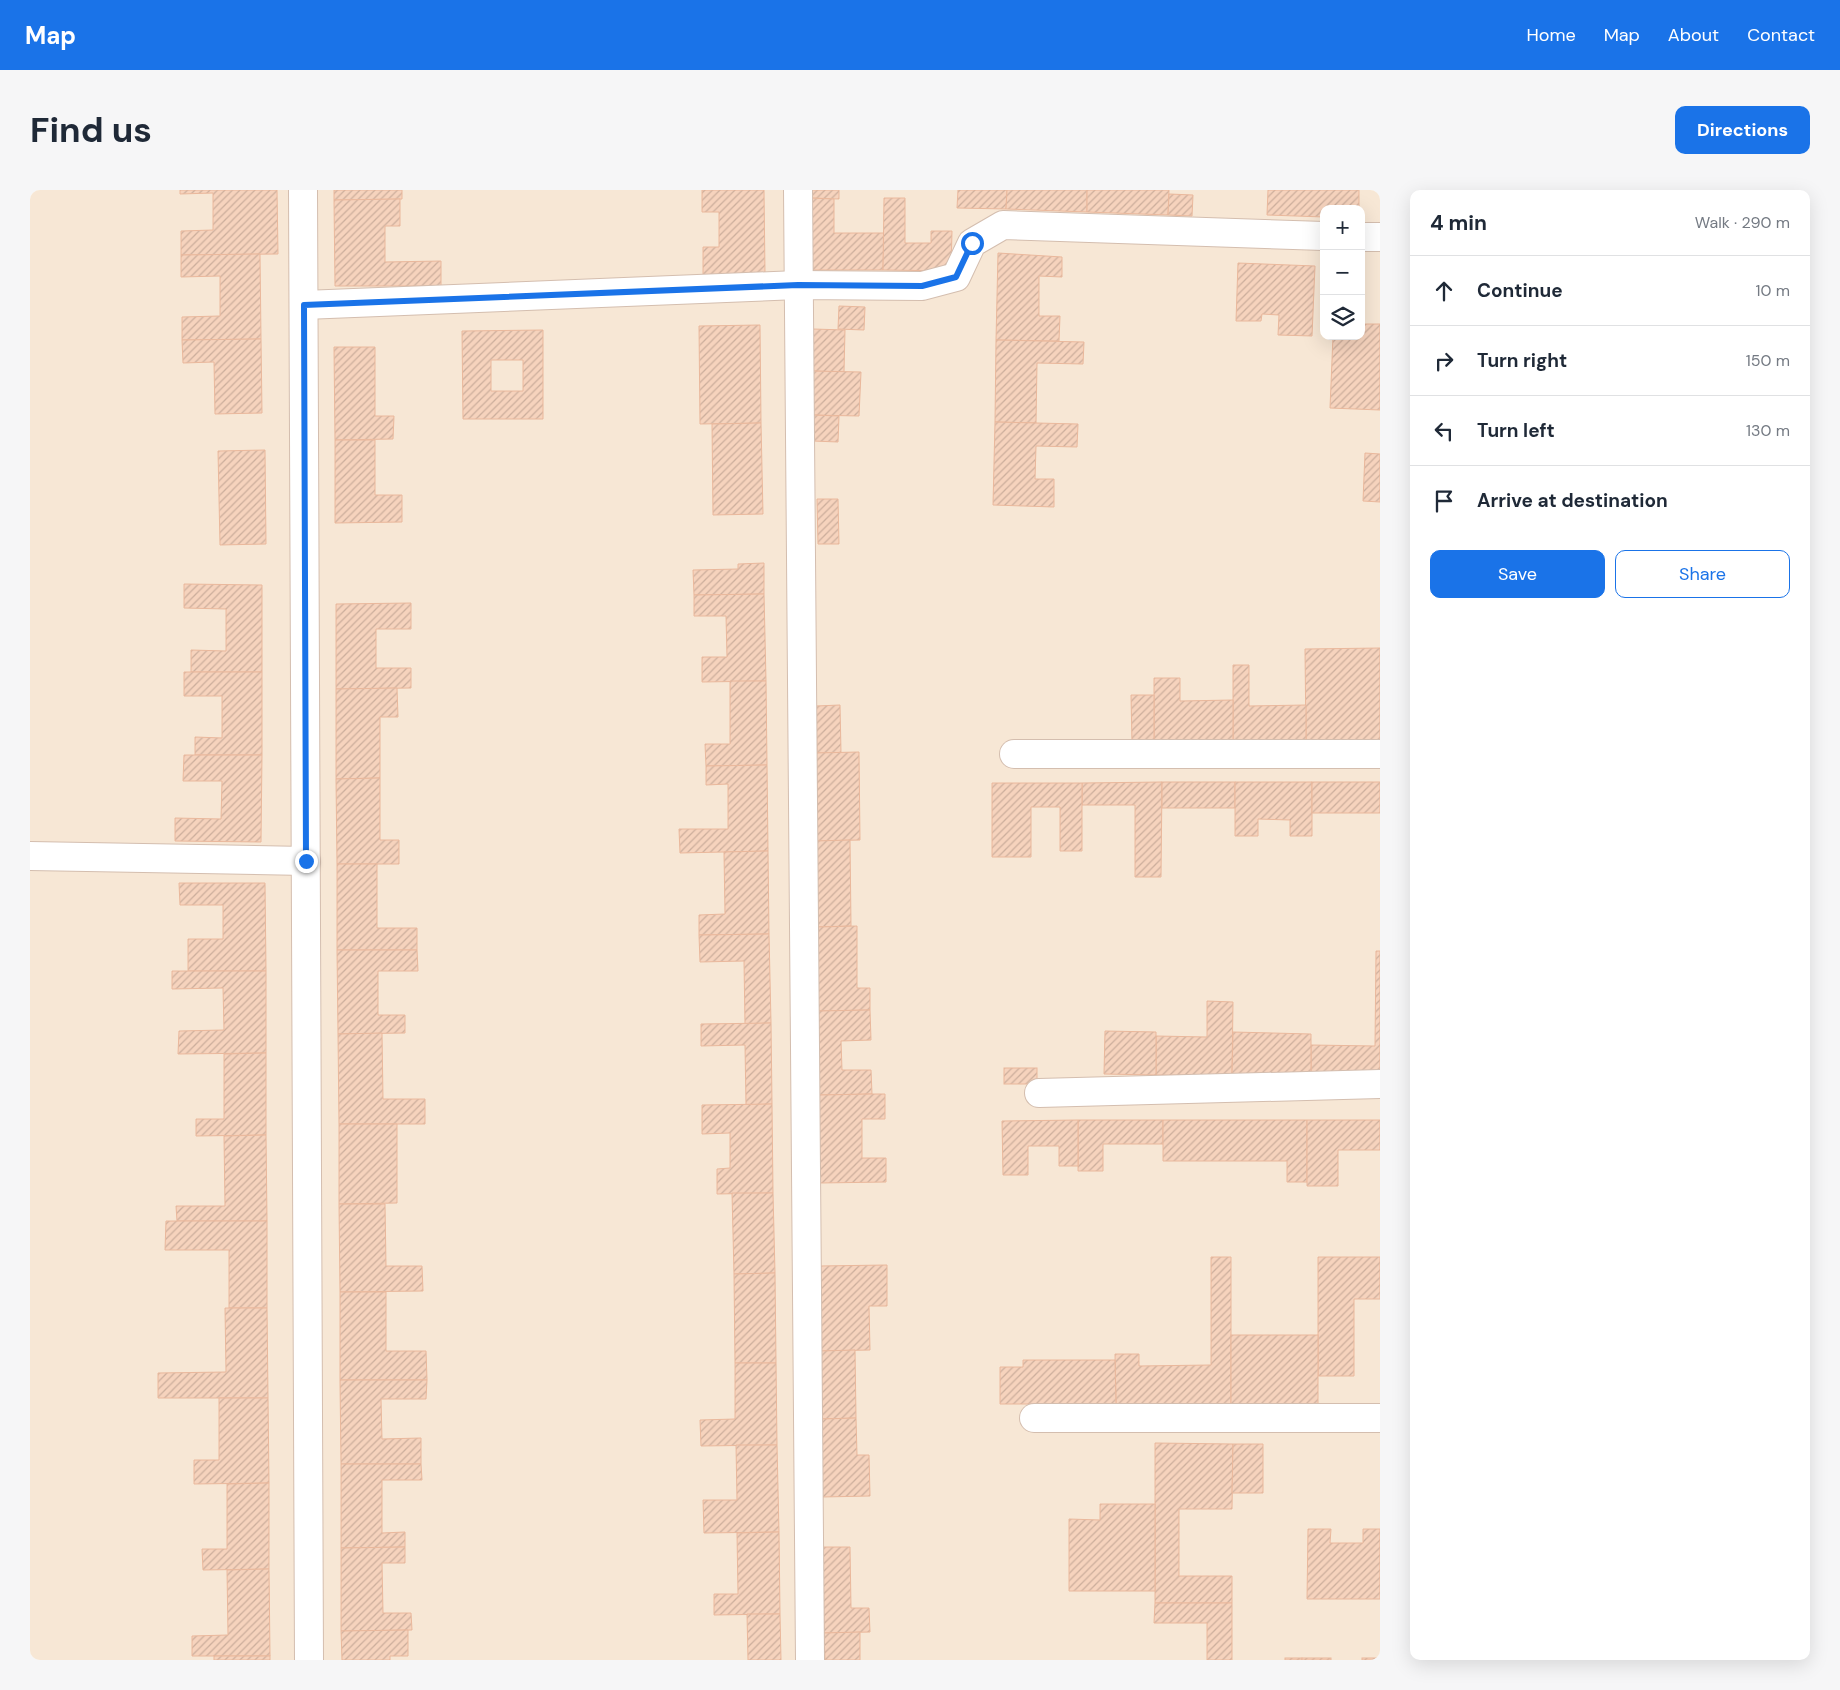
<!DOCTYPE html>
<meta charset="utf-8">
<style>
body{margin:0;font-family:"DM Sans",sans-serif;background:#f6f6f7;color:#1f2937}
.controls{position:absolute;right:15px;top:15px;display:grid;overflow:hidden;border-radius:10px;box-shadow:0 5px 20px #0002}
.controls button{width:45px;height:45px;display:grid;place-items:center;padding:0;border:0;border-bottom:1px solid #e0e1e3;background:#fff;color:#1f2937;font:25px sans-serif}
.stop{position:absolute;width:15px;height:15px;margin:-11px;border:4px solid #1a73e8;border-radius:50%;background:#fff}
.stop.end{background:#1a73e8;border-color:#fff;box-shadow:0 1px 5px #0008}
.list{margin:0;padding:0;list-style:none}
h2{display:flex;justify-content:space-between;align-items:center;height:65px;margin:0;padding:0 20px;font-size:21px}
h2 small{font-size:16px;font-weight:400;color:#747a83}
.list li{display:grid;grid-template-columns:32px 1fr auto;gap:15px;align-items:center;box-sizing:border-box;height:70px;padding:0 20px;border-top:1px solid #e0e1e3}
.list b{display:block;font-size:19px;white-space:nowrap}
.list em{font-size:16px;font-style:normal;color:#747a83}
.actions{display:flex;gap:10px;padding:15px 20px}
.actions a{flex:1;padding:11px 0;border:1px solid #1a73e8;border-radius:10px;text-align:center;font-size:18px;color:#1a73e8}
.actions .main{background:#1a73e8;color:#fff}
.icon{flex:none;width:28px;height:28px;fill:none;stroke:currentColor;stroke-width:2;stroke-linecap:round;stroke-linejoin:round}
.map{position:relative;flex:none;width:1350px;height:1470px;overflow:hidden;border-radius:10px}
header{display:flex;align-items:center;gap:30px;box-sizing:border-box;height:70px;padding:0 25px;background:#1a73e8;color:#fff}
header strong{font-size:24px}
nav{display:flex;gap:28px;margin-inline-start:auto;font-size:18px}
.intro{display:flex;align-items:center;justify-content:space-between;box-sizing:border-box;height:120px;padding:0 30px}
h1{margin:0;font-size:35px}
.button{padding:12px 22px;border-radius:10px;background:#1a73e8;color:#fff;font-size:18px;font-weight:700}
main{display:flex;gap:30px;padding:0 30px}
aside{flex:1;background:#fff;border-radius:10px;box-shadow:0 5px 20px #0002}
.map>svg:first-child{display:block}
.residential{fill:#f7e7d5;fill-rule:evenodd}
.building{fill:url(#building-hatch);stroke:#eab89c;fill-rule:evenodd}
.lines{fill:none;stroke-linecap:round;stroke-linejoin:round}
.minor-casing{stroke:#d4beaf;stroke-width:30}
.minor{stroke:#fff;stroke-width:28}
.route{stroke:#1a73e8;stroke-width:6}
</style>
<header>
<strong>Map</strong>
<nav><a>Home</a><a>Map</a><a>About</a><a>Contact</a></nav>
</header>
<div class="intro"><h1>Find us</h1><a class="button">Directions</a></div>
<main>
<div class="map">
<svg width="1350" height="1470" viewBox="0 0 1350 1470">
<defs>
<pattern id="building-hatch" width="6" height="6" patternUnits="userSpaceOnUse" patternTransform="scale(1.25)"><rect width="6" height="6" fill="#f6d3bd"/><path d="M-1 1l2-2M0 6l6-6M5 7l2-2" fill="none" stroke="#ccae9c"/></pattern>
</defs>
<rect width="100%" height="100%" fill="#fef5e8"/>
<!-- residential -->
<path class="residential" d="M 0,0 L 1350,0 L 1350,1470 L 0,1470 ZM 1294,19 L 1331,19 L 1331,146 L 1294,146 Z"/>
<!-- building -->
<g class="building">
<path d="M 150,0 L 247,0 L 248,64 L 151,65 L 151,41 L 183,40 L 183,3 L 150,4 Z"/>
<path d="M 304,0 L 372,0 L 372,9 L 304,10 Z"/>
<path d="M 672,0 L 734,0 L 735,84 L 673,85 L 673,57 L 689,57 L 689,22 L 672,22 Z"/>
<path d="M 780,0 L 809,0 L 809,9 L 780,8 Z"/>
<path d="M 928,0 L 977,0 L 976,19 L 927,18 Z"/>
<path d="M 977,0 L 1057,0 L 1057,22 L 976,19 Z"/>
<path d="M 1057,0 L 1139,0 L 1138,25 L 1057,22 Z"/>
<path d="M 1238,0 L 1329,0 L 1329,19 L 1294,19 L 1294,27 L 1237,25 Z"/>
<path d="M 1139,4 L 1163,5 L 1162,26 L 1138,25 Z"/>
<path d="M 780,8 L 804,9 L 804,43 L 854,43 L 853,80 L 780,80 Z"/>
<path d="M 854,8 L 875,8 L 875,53 L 901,53 L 901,41 L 922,41 L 921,81 L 853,80 Z"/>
<path d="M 370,9 L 370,36 L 355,36 L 355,72 L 411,71 L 411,96 L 305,96 L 304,10 Z"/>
<path d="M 968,63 L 1032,67 L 1032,87 L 1009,86 L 1009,126 L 1030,126 L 1029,151 L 966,150 Z"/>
<path d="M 230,64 L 231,149 L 152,150 L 152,127 L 190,126 L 190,86 L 151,87 L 151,65 Z"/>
<path d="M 1208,73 L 1285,76 L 1282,146 L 1248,145 L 1249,125 L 1232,124 L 1231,131 L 1206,131 Z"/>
<path d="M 809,116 L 835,117 L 834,140 L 808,139 Z"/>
<path d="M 1331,134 L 1350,134 L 1350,220 L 1300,218 L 1303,146 L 1331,146 Z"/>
<path d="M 730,135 L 731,233 L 670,234 L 669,136 Z"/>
<path d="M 783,139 L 815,140 L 814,182 L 782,181 Z"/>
<path d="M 513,140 L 513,229 L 433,229 L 432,141 ZM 461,170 L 493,170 L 493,201 L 461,201 Z"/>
<path d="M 231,149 L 232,223 L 185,224 L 184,172 L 153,173 L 152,150 Z"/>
<path d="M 966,150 L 1054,152 L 1053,174 L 1007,173 L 1006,233 L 965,232 Z"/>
<path d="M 304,157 L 345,157 L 345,226 L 364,226 L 363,249 L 305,250 Z"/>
<path d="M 782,181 L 831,182 L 829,226 L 781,225 Z"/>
<path d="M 783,225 L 809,226 L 808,252 L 783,251 Z"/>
<path d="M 965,232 L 1048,234 L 1047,257 L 1006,256 L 1005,289 L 1024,289 L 1024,317 L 963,315 Z"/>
<path d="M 731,233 L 733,324 L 683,325 L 682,234 Z"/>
<path d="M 305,250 L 345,250 L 345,305 L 372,305 L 372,332 L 305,333 Z"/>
<path d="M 235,260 L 236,354 L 190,355 L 188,261 Z"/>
<path d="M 1335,263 L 1350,264 L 1350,312 L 1333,311 Z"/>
<path d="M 787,309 L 808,309 L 809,354 L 788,354 Z"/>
<path d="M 734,373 L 734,404 L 664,405 L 663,380 L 708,379 L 708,374 Z"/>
<path d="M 154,394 L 232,395 L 232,482 L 161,482 L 161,460 L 196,461 L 196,419 L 154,418 Z"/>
<path d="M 734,404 L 736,491 L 672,492 L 672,467 L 697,467 L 696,426 L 664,426 L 664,405 Z"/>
<path d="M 381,413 L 381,439 L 346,439 L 346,478 L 381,478 L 381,498 L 306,499 L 306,414 Z"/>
<path d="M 1350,458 L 1350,551 L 1276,552 L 1275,459 Z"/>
<path d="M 1203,475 L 1219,475 L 1219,516 L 1276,515 L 1276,552 L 1203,552 Z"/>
<path d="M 154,482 L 232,482 L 232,565 L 165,565 L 165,547 L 192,548 L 192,506 L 154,506 Z"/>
<path d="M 1124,488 L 1150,488 L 1150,511 L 1203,510 L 1203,552 L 1124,553 Z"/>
<path d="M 700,491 L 736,491 L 737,575 L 676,576 L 675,554 L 700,554 Z"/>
<path d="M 367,498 L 368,527 L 350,527 L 350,588 L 306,589 L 306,499 Z"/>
<path d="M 1101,505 L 1124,505 L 1124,553 L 1102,553 Z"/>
<path d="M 810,515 L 811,563 L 787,563 L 786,516 Z"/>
<path d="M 829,562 L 830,650 L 785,651 L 784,563 Z"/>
<path d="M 154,565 L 232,565 L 231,652 L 145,651 L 145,628 L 191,629 L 192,591 L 153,591 Z"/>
<path d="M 737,575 L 738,661 L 650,663 L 649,639 L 698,639 L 698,594 L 676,595 L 676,576 Z"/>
<path d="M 350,588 L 350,650 L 369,650 L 369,674 L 307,674 L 306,589 Z"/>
<path d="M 1132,592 L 1131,687 L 1105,687 L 1105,615 L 1052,615 L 1052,593 Z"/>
<rect x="1132" y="592" width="73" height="26"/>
<path d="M 1205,592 L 1282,592 L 1282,646 L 1260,646 L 1260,630 L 1228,629 L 1228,646 L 1205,646 Z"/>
<rect x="1282" y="592" width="68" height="31"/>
<path d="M 962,593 L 1052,593 L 1052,661 L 1030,661 L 1030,617 L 1001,617 L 1001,667 L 962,667 Z"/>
<path d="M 820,650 L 821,736 L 787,737 L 785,651 Z"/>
<path d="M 738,661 L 739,744 L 669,745 L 669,725 L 695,724 L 694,662 Z"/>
<path d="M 307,674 L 347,674 L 347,738 L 387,738 L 387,760 L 307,760 Z"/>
<path d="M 149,693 L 235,693 L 236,781 L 158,781 L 158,749 L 193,749 L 193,715 L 150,715 Z"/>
<path d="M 827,736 L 827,798 L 840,798 L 840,820 L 788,821 L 787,737 Z"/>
<path d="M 739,744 L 741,833 L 715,834 L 714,771 L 670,772 L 669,745 Z"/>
<path d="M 307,760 L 387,760 L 388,781 L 348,781 L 348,825 L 375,825 L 375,843 L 308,844 Z"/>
<path d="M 1346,761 L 1350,761 L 1350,888 L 1281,886 L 1281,855 L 1345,856 Z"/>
<path d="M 142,781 L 236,781 L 236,863 L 148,864 L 149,841 L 194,840 L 193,798 L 142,799 Z"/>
<path d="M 1177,811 L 1203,812 L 1202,886 L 1126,885 L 1126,846 L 1177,847 Z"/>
<path d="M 840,820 L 841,850 L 811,851 L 812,880 L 841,880 L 842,904 L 789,905 L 788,821 Z"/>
<path d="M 741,833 L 742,914 L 716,915 L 715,855 L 671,856 L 671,834 Z"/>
<path d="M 1075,841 L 1126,842 L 1126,885 L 1074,884 Z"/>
<path d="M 1203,842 L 1281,844 L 1281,886 L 1202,886 Z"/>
<path d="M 352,843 L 353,909 L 395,909 L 395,934 L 309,934 L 308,844 Z"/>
<path d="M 236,863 L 236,945 L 166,946 L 166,929 L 194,929 L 194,864 Z"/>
<rect x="974" y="878" width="33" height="16"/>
<path d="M 842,904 L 855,904 L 855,929 L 832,929 L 832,968 L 856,968 L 856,992 L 790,993 L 789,905 Z"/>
<path d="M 742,914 L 743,1003 L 687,1004 L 687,979 L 700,978 L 700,943 L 672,944 L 672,915 Z"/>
<path d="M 1048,930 L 1133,930 L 1133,954 L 1073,954 L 1073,981 L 1048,981 Z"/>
<path d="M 1048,930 L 1048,976 L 1029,976 L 1029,956 L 998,956 L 998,985 L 973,985 L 972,931 Z"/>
<path d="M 1133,930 L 1277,930 L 1277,992 L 1257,992 L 1257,971 L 1133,971 Z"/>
<path d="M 1277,930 L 1350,930 L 1350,960 L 1308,960 L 1308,996 L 1277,996 Z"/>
<path d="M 309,934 L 367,934 L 367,1013 L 309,1014 Z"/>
<path d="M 236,945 L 237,1031 L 147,1031 L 146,1016 L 195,1016 L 194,946 Z"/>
<path d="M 702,1003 L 743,1003 L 745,1083 L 704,1084 Z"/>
<path d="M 309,1014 L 355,1014 L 356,1076 L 392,1076 L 393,1101 L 310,1102 Z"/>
<path d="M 136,1031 L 237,1031 L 237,1118 L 199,1118 L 199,1060 L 135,1060 Z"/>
<path d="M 1181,1067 L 1201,1067 L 1201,1214 L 1086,1214 L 1085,1164 L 1109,1164 L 1109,1176 L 1181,1175 Z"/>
<path d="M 1288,1067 L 1350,1067 L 1350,1109 L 1324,1109 L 1324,1186 L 1288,1186 Z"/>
<path d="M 857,1075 L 857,1116 L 839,1116 L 840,1160 L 790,1161 L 789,1076 Z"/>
<path d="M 745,1083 L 746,1173 L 705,1173 L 704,1084 Z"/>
<path d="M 310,1102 L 356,1102 L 356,1161 L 396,1161 L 397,1190 L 310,1190 Z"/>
<path d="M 195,1118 L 237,1118 L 238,1208 L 128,1208 L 128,1183 L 196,1182 Z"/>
<rect x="1201" y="1145" width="87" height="69"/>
<path d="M 825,1160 L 826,1228 L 791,1229 L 790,1161 Z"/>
<path d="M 993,1170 L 1085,1170 L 1086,1214 L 970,1214 L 970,1177 L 993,1177 Z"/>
<path d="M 705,1173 L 746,1173 L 747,1255 L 671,1256 L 670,1230 L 705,1229 Z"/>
<path d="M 310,1190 L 397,1190 L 396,1209 L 351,1209 L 352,1249 L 391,1248 L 391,1274 L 311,1274 Z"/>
<path d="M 189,1208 L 238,1208 L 239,1293 L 164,1294 L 164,1270 L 189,1270 Z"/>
<path d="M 826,1228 L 827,1265 L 839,1265 L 840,1306 L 792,1307 L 791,1229 Z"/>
<path d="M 1125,1253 L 1203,1254 L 1202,1319 L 1149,1319 L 1149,1386 L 1202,1386 L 1202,1413 L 1125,1413 Z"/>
<path d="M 1203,1254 L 1233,1254 L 1233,1303 L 1202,1303 Z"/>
<path d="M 706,1255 L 747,1255 L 749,1342 L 674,1343 L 673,1310 L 707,1310 Z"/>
<path d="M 311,1274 L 391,1274 L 392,1290 L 352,1290 L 352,1343 L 375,1342 L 375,1357 L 311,1358 Z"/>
<path d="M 239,1293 L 239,1379 L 173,1380 L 172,1359 L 197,1359 L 197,1294 Z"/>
<path d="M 1070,1314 L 1125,1314 L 1125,1401 L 1039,1401 L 1039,1329 L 1070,1330 Z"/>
<path d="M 1278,1339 L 1301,1339 L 1300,1353 L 1333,1353 L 1333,1339 L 1350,1339 L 1350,1409 L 1277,1409 Z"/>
<path d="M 749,1342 L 750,1424 L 684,1425 L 684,1404 L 708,1404 L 707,1343 Z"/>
<path d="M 375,1357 L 375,1373 L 352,1373 L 353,1423 L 381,1423 L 382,1440 L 311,1441 L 311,1358 Z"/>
<path d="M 793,1357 L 820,1357 L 821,1418 L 839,1418 L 840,1442 L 794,1443 Z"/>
<path d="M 239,1379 L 240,1466 L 162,1466 L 162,1446 L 198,1445 L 197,1380 Z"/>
<path d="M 1125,1413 L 1202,1413 L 1202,1470 L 1177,1470 L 1177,1433 L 1124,1433 Z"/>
<path d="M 717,1424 L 750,1424 L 751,1470 L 718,1470 Z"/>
<path d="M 378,1440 L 378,1466 L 360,1466 L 360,1470 L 312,1470 L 311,1441 Z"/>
<path d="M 830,1442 L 830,1470 L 795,1470 L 794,1443 Z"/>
<rect x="184" y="1466" width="56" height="4"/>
<rect x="1255" y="1468" width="17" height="2"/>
<rect x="1272" y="1468" width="29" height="2"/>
<rect x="1332" y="1468" width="18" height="2"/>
</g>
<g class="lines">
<defs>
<g id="minor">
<path d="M 273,0 L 279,1470"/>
<path d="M 768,0 L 780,1470"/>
<path d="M 1331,47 L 1350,47"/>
<path d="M 274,115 L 768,95 L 892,96 L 926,87 L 942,53 L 973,35 L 1294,46"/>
<path d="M 984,564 L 1350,564"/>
<path d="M 0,666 L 276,671"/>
<path d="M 1009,903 L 1350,894"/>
<path d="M 1004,1228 L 1350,1228"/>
</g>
</defs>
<!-- minor casing -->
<use href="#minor" class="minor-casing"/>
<!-- minor -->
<use href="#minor" class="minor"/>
</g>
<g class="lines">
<!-- route -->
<path class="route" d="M 276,671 L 274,115 L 768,95 L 892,96 L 926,87 L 942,53"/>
</g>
</svg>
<div class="controls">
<button>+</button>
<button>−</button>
<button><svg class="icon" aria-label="layers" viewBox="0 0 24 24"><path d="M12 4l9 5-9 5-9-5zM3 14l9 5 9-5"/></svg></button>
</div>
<div class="stop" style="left:942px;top:53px"></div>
<div class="stop end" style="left:276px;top:671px"></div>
</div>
<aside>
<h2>4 min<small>Walk · 290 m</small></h2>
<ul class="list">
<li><svg class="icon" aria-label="ahead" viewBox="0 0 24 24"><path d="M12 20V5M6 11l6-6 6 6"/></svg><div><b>Continue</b></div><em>10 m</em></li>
<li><svg class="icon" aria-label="right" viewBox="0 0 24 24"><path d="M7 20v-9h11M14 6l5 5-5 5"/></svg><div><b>Turn right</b></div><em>150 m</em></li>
<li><svg class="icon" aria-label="left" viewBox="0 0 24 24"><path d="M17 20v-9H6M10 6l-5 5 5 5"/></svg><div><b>Turn left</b></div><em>130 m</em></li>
<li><svg class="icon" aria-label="arrive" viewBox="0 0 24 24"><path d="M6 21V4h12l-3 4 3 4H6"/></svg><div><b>Arrive at destination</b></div></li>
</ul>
<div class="actions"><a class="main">Save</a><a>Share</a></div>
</aside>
</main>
